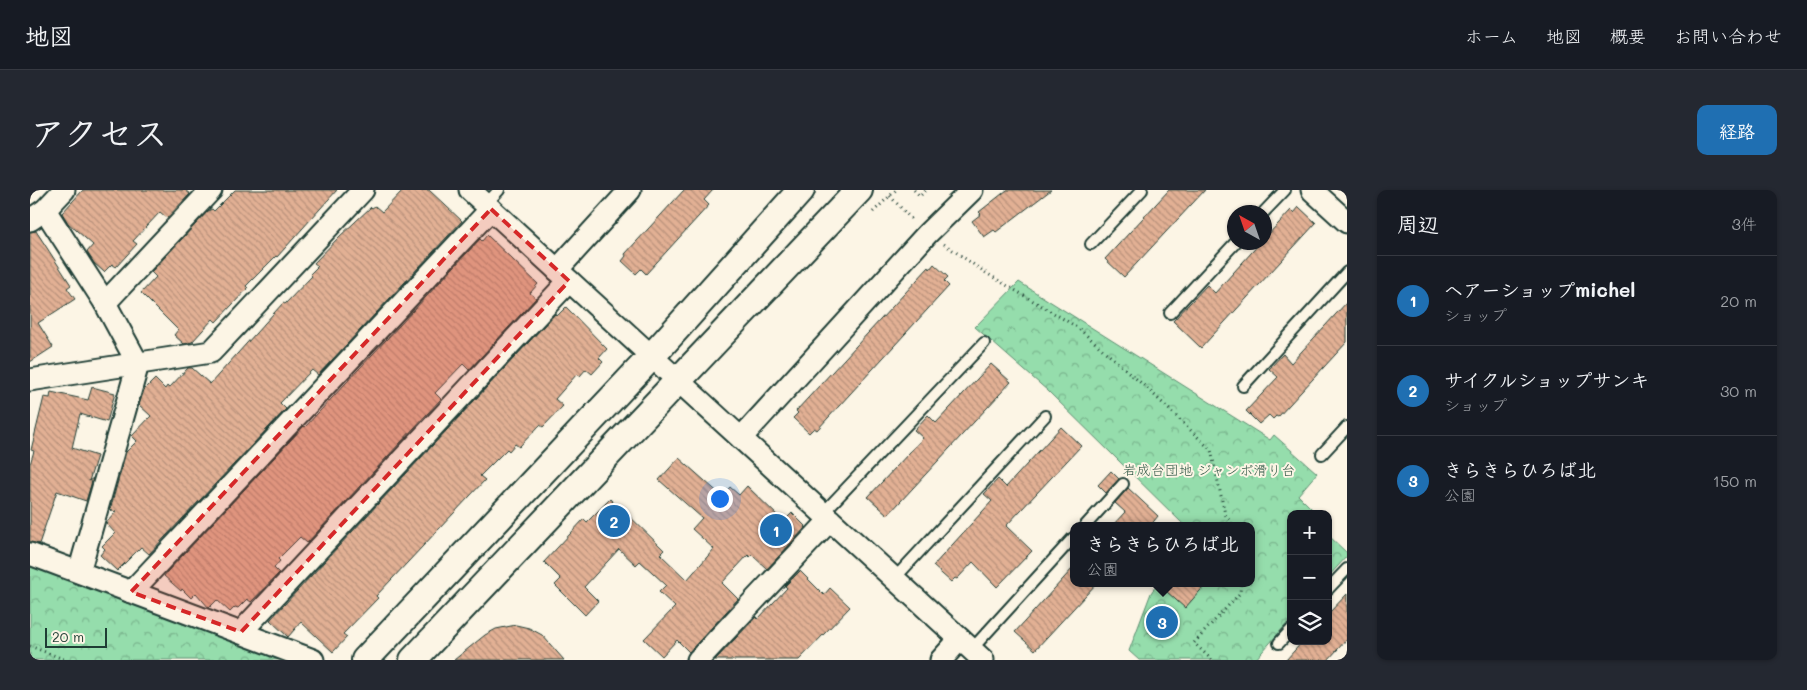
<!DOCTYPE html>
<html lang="ja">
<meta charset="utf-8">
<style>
body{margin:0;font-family:Mali,"Klee One",sans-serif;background:#242831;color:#f1f3f6}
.controls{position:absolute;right:15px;bottom:15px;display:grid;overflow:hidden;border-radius:10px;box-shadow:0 1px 4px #0004}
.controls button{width:45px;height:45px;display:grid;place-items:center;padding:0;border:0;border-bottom:1px solid #363941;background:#171b24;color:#f1f3f6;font:25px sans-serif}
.compass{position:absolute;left:1197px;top:15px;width:45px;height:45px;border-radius:50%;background:#171b24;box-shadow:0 1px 4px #0004;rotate:320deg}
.scale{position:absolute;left:15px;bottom:12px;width:62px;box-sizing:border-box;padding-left:5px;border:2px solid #1f3d34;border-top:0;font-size:14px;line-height:18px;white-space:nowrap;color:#1f3d34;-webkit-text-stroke:4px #fcf5e5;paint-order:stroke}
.you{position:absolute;left:689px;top:308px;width:18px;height:18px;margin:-12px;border:4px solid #fff;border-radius:50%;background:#1a73e8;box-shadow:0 0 0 8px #1a73e833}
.badge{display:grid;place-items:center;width:32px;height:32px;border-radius:50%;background:#1f6fb2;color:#fff;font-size:16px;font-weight:700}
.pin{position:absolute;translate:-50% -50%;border:2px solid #fff;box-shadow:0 1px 5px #0006}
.popup{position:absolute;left:1040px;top:332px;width:185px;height:65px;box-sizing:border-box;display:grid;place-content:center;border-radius:10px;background:#171b24;filter:drop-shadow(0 1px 4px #0005);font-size:16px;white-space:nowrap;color:#9ea1a6}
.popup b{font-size:19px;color:#f1f3f6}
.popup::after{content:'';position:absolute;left:50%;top:100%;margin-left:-10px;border:10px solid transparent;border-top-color:#171b24}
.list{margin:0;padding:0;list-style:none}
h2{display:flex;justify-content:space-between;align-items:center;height:65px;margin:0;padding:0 20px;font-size:21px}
h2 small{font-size:16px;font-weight:400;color:#9ea1a6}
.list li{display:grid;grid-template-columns:32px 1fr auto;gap:15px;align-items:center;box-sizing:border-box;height:90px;padding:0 20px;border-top:1px solid #363941}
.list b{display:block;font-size:19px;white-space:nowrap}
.list p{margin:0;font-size:16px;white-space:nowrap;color:#9ea1a6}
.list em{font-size:16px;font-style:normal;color:#9ea1a6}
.icon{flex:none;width:28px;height:28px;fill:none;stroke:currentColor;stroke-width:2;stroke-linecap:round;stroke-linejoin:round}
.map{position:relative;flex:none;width:1317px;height:470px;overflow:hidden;border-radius:10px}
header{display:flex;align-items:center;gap:30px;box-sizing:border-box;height:70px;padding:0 25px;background:#171b24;border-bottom:1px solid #363941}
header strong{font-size:24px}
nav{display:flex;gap:28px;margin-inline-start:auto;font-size:18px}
.intro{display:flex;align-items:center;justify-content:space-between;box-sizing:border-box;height:120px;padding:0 30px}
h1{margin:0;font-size:35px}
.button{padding:12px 22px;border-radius:10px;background:#1f6fb2;color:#fff;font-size:18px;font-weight:700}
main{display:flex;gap:30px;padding:0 30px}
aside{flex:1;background:#171b24;border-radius:10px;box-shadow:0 1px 4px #0004}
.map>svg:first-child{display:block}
.park{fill:url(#park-crowns);stroke:#5a8d70}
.building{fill:url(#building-back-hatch);stroke:#1f3d34}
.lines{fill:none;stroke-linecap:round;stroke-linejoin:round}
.service-casing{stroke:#1f3d34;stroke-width:14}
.minor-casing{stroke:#1f3d34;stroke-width:25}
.tertiary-casing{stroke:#1f3d34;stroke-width:30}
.path{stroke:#1f3d34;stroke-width:3;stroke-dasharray:1 4;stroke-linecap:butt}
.service{stroke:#fcf5e5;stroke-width:10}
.minor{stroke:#fcf5e5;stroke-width:21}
.tertiary{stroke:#fcf5e5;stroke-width:26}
.marked{fill:#d62828;fill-opacity:0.2;stroke:#d62828;stroke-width:4;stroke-dasharray:10 6;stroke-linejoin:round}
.labels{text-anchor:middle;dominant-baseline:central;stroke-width:4;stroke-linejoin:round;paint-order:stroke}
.park-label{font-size:14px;fill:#375d4c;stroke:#fcf5e5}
</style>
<header>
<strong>地図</strong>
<nav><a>ホーム</a><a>地図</a><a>概要</a><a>お問い合わせ</a></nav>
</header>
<div class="intro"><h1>アクセス</h1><a class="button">経路</a></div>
<main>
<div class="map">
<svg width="1317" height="470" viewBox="0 0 1317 470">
<defs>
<pattern id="park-crowns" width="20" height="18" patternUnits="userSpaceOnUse" patternTransform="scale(1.25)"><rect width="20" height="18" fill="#95ddac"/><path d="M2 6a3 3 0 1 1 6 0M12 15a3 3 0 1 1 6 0" fill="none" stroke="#79b48d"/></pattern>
<pattern id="building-back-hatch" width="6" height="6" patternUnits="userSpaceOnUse" patternTransform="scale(1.25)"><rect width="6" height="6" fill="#e2b094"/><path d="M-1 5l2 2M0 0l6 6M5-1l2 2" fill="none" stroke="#b7907a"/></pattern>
</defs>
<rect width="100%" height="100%" fill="#fcf5e5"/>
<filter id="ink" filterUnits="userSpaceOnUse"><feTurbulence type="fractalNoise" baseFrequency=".02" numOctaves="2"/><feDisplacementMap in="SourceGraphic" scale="10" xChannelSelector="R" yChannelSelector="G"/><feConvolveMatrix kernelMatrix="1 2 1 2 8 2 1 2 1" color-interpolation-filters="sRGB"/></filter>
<g filter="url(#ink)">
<!-- park -->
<g class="park">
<path d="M 989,92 L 1240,250 L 1244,245 L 1287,283 L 1268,305 L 1283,320 L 1280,324 L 1261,324 L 1261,429 L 1225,470 L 1109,470 L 1099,461 L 1121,403 L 1128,393 L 1221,393 L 1221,336 L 1155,336 L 1018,201 L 945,137 Z"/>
<path d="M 1298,345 L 1317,363 L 1317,366 L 1298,387 Z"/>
<path d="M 0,375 L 256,470 L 0,470 Z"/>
</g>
<!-- building -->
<g class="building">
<path d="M 53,0 L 155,0 L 160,4 L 137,28 L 130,22 L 103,51 L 107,54 L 86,77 L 82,74 L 74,82 L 64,73 L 57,62 L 63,55 L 38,33 L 32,23 Z"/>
<path d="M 205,0 L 307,0 L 247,67 L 246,66 L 216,96 L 218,98 L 186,132 L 183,129 L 162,152 L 154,154 L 144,145 L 148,140 L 111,103 L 126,87 L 121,82 L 178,21 L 182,19 L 184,21 Z"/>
<path d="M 373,0 L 399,0 L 432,31 L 288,185 L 282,180 L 250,213 L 256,219 L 119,364 L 111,357 L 87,381 L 70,365 L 75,359 L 72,356 L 85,343 L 76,333 L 86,322 L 80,320 L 96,262 L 107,251 L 102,246 L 121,226 L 109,215 L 114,200 L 125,189 L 135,199 L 137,196 L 139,198 L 158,178 L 162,178 L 180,194 L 253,113 L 255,114 L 282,86 L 280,84 L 288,76 L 284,73 L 309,47 L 341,17 L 342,18 L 345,16 L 352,22 Z"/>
<path d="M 654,0 L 683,0 L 674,10 L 679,15 L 616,84 L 611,79 L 606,84 L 592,71 L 596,66 L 595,64 Z"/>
<path d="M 977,0 L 1021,0 L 966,42 L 964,40 L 954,47 L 942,31 L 951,24 L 949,22 Z"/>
<path d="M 1139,0 L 1175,0 L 1094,87 L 1075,69 Z"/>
<path d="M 1269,17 L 1286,33 L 1171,158 L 1143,131 L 1177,95 L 1185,103 L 1231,52 L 1234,52 L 1234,49 L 1261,20 L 1264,23 Z"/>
<path d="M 6,41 L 41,95 L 37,98 L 45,109 L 8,133 L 23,157 L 0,172 L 0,42 Z"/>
<path d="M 457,45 L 508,94 L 500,103 L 506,108 L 439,180 L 433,174 L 405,203 L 411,209 L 277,353 L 270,347 L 248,369 L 250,371 L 244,378 L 249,383 L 221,412 L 217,409 L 208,418 L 205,417 L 200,422 L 187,410 L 179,418 L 166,403 L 161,408 L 152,399 L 151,401 L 134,386 L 137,382 L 274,236 L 275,237 L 450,49 L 452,51 Z"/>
<path d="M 904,74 L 918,87 L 914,91 L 919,96 L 787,240 L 784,238 L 779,243 L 763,228 L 768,223 L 766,221 L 899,77 L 900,79 Z"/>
<path d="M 1317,112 L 1317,152 L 1248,227 L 1246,226 L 1243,229 L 1239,225 L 1229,234 L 1216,221 L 1248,187 L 1239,179 L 1253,164 L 1261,173 Z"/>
<path d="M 536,117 L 577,159 L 569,168 L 573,172 L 562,184 L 556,179 L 550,186 L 547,184 L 525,209 L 533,216 L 513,237 L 510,235 L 489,257 L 485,254 L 479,261 L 477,259 L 450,286 L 455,290 L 346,406 L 348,408 L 313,444 L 317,447 L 303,462 L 271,432 L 258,447 L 240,430 L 525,124 L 527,126 Z"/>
<path d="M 961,174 L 981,192 L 858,325 L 838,307 L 893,248 L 884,240 L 898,225 L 906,233 Z"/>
<path d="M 62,197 L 85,203 L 77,232 L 50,224 L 42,258 L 67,266 L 59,291 L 63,288 L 56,311 L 27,301 L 9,354 L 0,352 L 0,274 L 4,261 L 1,260 L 14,207 L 20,208 L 21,202 L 58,210 Z"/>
<path d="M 1031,237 L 1051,256 L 976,336 L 1002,361 L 967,397 L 943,372 L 927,389 L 925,388 L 921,392 L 903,376 L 962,311 L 954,304 L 968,289 L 976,297 Z"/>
<path d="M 649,268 L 692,306 L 700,297 L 709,305 L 717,296 L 751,329 L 753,326 L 756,329 L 762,323 L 776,337 L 737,379 L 722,365 L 720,367 L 718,365 L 692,393 L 708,409 L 659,462 L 647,450 L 632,466 L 614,449 L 645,417 L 629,402 L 636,395 L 610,371 L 606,375 L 589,359 L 554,397 L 568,411 L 555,425 L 525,395 L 531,389 L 514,372 L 554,329 L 557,332 L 580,309 L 585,314 L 586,313 L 634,360 L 630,364 L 657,390 L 684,359 L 662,339 L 672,328 L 629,290 Z"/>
<path d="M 1081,281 L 1089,289 L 1076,303 L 1068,295 Z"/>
<path d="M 1098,298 L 1128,326 L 1120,336 L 1082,336 L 1095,322 L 1085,313 Z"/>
<path d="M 1043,378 L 1043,393 L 1067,393 L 1005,460 L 985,442 Z"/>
<path d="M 770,381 L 794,405 L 800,398 L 820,417 L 769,470 L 685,470 L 726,427 L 728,429 L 757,398 L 755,396 Z"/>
<path d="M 1127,393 L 1177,393 L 1155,418 Z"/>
<path d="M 1317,404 L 1317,449 L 1298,470 L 1256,470 L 1273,451 L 1298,451 L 1298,424 Z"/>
<path d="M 486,435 L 499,438 L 512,445 L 534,470 L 424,470 L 455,445 L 466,439 Z"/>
</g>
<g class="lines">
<defs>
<g id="service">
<path d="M 456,14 L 469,0"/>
<path d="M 1234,22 L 1255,0"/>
<path d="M 1061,54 L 1112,0"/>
<path d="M 1140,123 L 1206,52"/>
<path d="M 1213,196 L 1317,82"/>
<path d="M 1292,264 L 1317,237"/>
<path d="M 793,323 L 954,153"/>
<path d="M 1055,336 L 1093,294"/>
<path d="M 864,389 L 1015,226"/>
<path d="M 1298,399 L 1317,379"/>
<path d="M 1249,453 L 1261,440"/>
<path d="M 941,460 L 1043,348"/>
</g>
<g id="minor">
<path d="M 440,0 L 953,470"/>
<path d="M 1282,0 L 1317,32"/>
<path d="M 15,20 L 75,113 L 108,174 L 49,382"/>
<path d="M 0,30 L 15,20 L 34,0"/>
<path d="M 527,80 L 600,0"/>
<path d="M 75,113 L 181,0"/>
<path d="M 0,190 L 181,162 L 333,0"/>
<path d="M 711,248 L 898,43 L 942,0"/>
<path d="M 0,364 L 283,470"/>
<path d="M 101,402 L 461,19"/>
<path d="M 211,442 L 539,91"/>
<path d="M 668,470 L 800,330"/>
<path d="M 911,470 L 930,449"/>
</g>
<g id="tertiary">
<path d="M 335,470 L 622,166 L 771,0"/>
<path d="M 383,470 L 829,0"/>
</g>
</defs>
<!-- service casing -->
<use href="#service" class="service-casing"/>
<!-- minor casing -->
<use href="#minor" class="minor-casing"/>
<!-- tertiary casing -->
<use href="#tertiary" class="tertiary-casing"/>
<!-- path -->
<g class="path">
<path d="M 884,0 L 890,6 L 896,0"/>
<path d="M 860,6 L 883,31"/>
<path d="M 843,22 L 866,0"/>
<path d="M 914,54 L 956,83 L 1047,137 L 1119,200 L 1181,260 L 1195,324 L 1203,336"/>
<path d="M 0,456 L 36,470"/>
<path d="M 1182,470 L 1164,453 L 1210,403 L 1211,393"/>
</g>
<!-- service -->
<use href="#service" class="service"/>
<!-- minor -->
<use href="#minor" class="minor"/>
<!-- tertiary -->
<use href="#tertiary" class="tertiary"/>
</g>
</g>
<!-- marked area -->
<path class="marked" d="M 461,19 L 539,91 L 211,442 L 101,402 Z"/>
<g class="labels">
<!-- park labels -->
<g class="park-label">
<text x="1179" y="279">岩成台団地 ジャンボ滑り台</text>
</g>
</g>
</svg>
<div class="controls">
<button>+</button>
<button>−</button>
<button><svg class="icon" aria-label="layers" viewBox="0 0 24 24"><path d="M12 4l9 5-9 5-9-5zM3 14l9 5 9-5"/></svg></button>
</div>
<svg class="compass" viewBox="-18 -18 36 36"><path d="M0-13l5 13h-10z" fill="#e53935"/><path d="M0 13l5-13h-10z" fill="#9ea1a6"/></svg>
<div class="scale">20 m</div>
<div class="you"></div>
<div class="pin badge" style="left:746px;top:340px">1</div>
<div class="pin badge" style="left:584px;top:331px">2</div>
<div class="pin badge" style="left:1132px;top:432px">3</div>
<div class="popup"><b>きらきらひろば北</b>公園</div>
</div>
<aside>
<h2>周辺<small>3件</small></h2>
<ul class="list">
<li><span class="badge">1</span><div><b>ヘアーショップmichel</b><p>ショップ</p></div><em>20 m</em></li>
<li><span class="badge">2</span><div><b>サイクルショップサンキ</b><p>ショップ</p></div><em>30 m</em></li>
<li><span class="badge">3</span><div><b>きらきらひろば北</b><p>公園</p></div><em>150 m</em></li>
</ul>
</aside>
</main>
